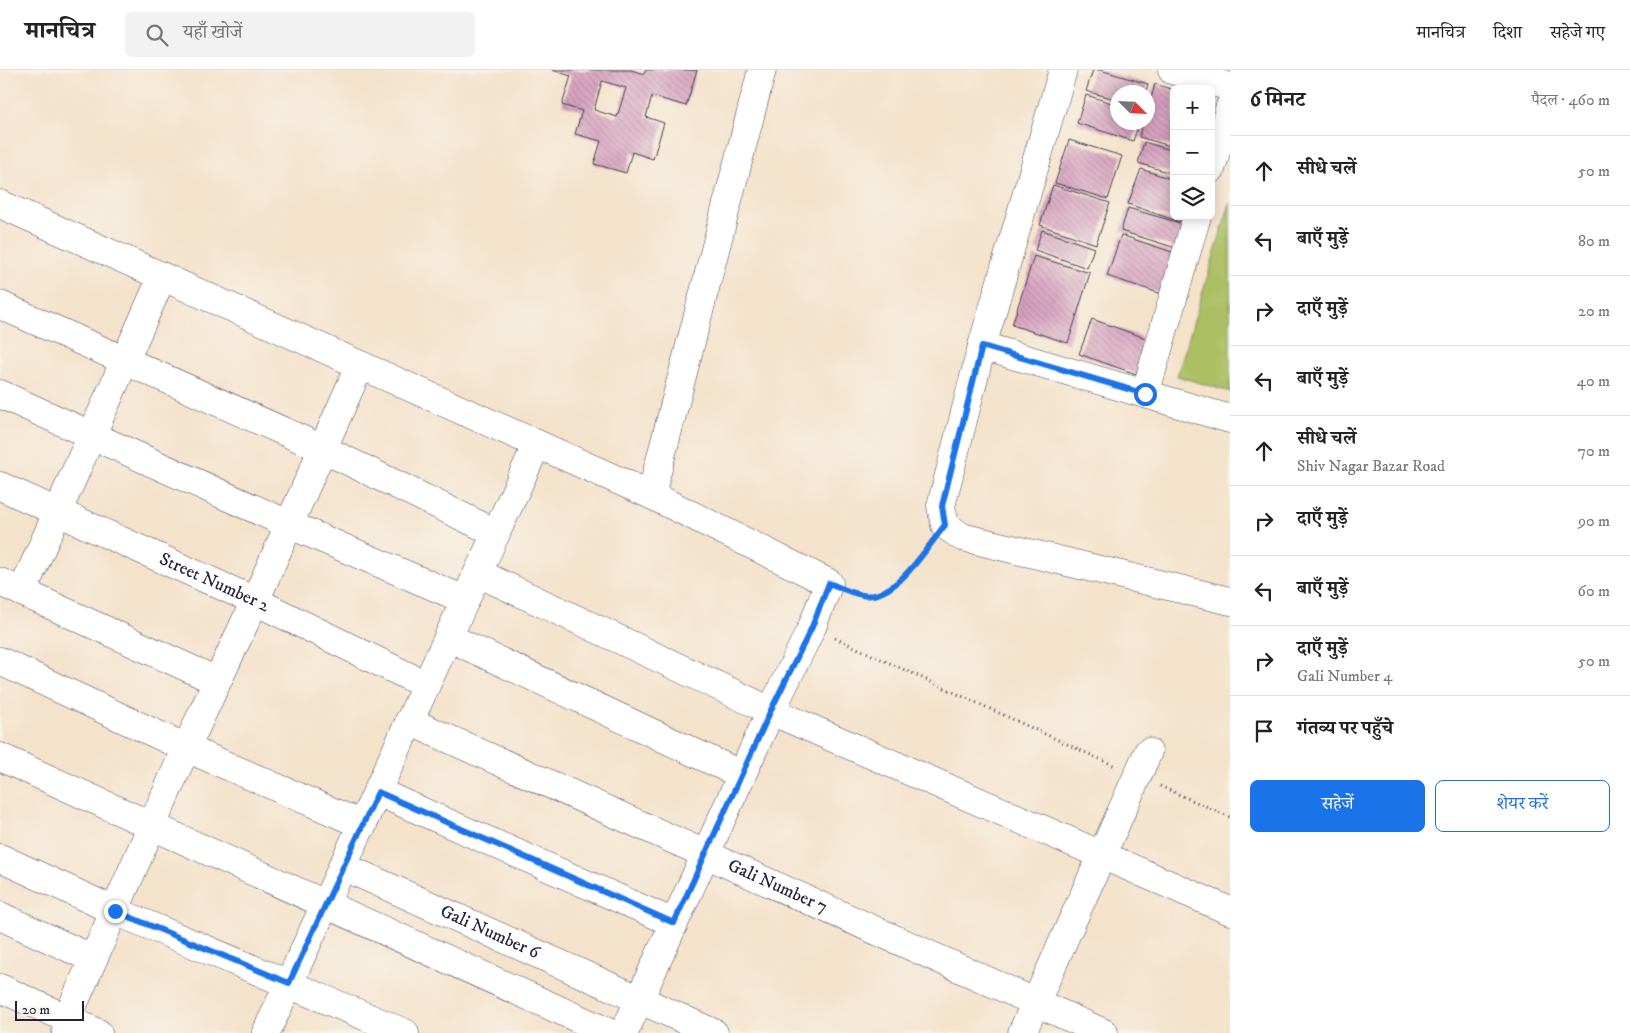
<!DOCTYPE html>
<html lang="hi">
<meta charset="utf-8">
<style>
body{margin:0;font-family:"IM FELL DW Pica","Noto Serif Devanagari",serif;background:#f2f2f2;color:#222}
.controls{position:absolute;right:15px;top:15px;display:grid;overflow:hidden;border-radius:8px;box-shadow:0 2px 12px #0003}
.controls button{width:45px;height:45px;display:grid;place-items:center;padding:0;border:0;border-bottom:1px solid #e0e0e0;background:#fff;color:#222;font:25px sans-serif}
.compass{position:absolute;left:1110px;top:15px;width:45px;height:45px;border-radius:50%;background:#fff;box-shadow:0 2px 12px #0003;rotate:114deg}
.scale{position:absolute;left:15px;bottom:12px;width:69px;box-sizing:border-box;padding-left:5px;border:2px solid #22223b;border-top:0;font-size:14px;line-height:18px;white-space:nowrap;color:#22223b;-webkit-text-stroke:4px #f7f3e8;paint-order:stroke}
.stop{position:absolute;width:15px;height:15px;margin:-11px;border:4px solid #1a73e8;border-radius:50%;background:#fff}
.stop.end{background:#1a73e8;border-color:#fff;box-shadow:0 1px 5px #0008}
.list{margin:0;padding:0;list-style:none}
h2{display:flex;justify-content:space-between;align-items:center;height:65px;margin:0;padding:0 20px;font-size:21px}
h2 small{font-size:16px;font-weight:400;color:#767676}
.list li{display:grid;grid-template-columns:32px 1fr auto;gap:15px;align-items:center;box-sizing:border-box;height:70px;padding:0 20px;border-top:1px solid #e0e0e0}
.list b{display:block;font-size:19px;white-space:nowrap}
.list p{margin:0;font-size:16px;white-space:nowrap;color:#767676}
.list em{font-size:16px;font-style:normal;color:#767676}
.actions{display:flex;gap:10px;padding:15px 20px}
.actions a{flex:1;padding:11px 0;border:1px solid #1a73e8;border-radius:8px;text-align:center;font-size:18px;color:#1a73e8}
.actions .main{background:#1a73e8;color:#fff}
.icon{flex:none;width:28px;height:28px;fill:none;stroke:currentColor;stroke-width:2;stroke-linecap:round;stroke-linejoin:round}
.map{position:relative;flex:none;width:1230px;height:963px;overflow:hidden}
header{display:flex;align-items:center;gap:30px;box-sizing:border-box;height:70px;padding:0 25px;background:#fff;border-bottom:1px solid #e0e0e0}
header strong{font-size:24px}
nav{display:flex;gap:28px;margin-inline-start:auto;font-size:18px}
.search{width:350px;height:45px;background:#f2f2f2;display:flex;align-items:center;gap:12px;box-sizing:border-box;padding:0 18px;border-radius:8px;color:#767676;font-size:19px}
main{display:flex}
aside{flex:1;background:#fff}
.map>svg:first-child{display:block}
.green{fill:#acc064;stroke:#677150}
.building{fill:url(#building-back-hatch);fill-rule:evenodd}
.lines{fill:none;stroke-linecap:round;stroke-linejoin:round}
.minor-casing{stroke:#423f50;stroke-width:29}
.path{stroke:#423f50;stroke-width:3;stroke-dasharray:1 4;stroke-linecap:butt}
.minor{stroke:#fff;stroke-width:28}
.route{stroke:#1a73e8;stroke-width:6}
.labels{text-anchor:middle;dominant-baseline:central;stroke-width:4;stroke-linejoin:round;paint-order:stroke}
.street-label{font-size:18px;fill:#22223b;stroke:#f7f3e8}
</style>
<header>
<strong>मानचित्र</strong>
<div class="search"><svg class="icon" aria-label="search" viewBox="0 0 24 24"><circle cx="10" cy="10" r="6"/><path d="M15 15l6 6"/></svg>यहाँ खोजें</div>
<nav><a>मानचित्र</a><a>दिशा</a><a>सहेजे गए</a></nav>
</header>
<main>
<div class="map">
<svg width="1230" height="963" viewBox="0 0 1230 963">
<defs>
<pattern id="building-back-hatch" width="6" height="6" patternUnits="userSpaceOnUse" patternTransform="scale(1.25)"><rect width="6" height="6" fill="#d7a1bf"/><path d="M-1 5l2 2M0 0l6 6M5-1l2 2" fill="none" stroke="#ae839c"/></pattern>
</defs>
<rect width="100%" height="100%" fill="#f7f3e8"/>
<filter id="ink" filterUnits="userSpaceOnUse"><feTurbulence type="fractalNoise" baseFrequency=".02" numOctaves="2"/><feDisplacementMap in="SourceGraphic" scale="10" xChannelSelector="R" yChannelSelector="G"/><feConvolveMatrix kernelMatrix="1 2 1 2 8 2 1 2 1" color-interpolation-filters="sRGB"/></filter>
<filter id="wash" filterUnits="userSpaceOnUse"><feTurbulence type="fractalNoise" baseFrequency=".0096" numOctaves="4" result="noise"/><feDisplacementMap in="SourceGraphic" scale="20" xChannelSelector="R" yChannelSelector="G"/><feGaussianBlur stdDeviation="1.12" result="paint"/><feColorMatrix in="noise" values="0 0 0 0 0 0 0 0 0 0 0 0 0 0 0 0 0 1.4 0 .05"/><feComposite in="paint" operator="in"/></filter>
<g filter="url(#wash)">
<rect width="100%" height="100%" fill="#f4e2ca"/>
<!-- green -->
<path class="green" d="M 1230,133 L 1230,322 L 1177,306 Z"/>
<g id="blocks">
<!-- building -->
<g class="building">
<path d="M 552,0 L 631,0 L 644,4 L 646,0 L 697,0 L 686,36 L 652,26 L 646,47 L 664,53 L 653,89 L 632,82 L 626,103 L 594,94 L 601,71 L 575,64 L 582,41 L 562,35 L 571,6 ZM 602,11 L 626,18 L 617,47 L 594,40 Z"/>
<path d="M 1093,0 L 1100,0 L 1148,14 L 1146,22 L 1118,22 L 1118,30 L 1086,21 Z"/>
<path d="M 1155,14 L 1174,20 L 1174,77 L 1139,67 L 1143,52 L 1148,52 L 1148,39 Z"/>
<path d="M 1086,25 L 1118,35 L 1118,52 L 1139,52 L 1133,71 L 1077,53 Z"/>
<path d="M 1069,70 L 1122,86 L 1108,129 L 1055,113 Z"/>
<path d="M 1144,72 L 1174,81 L 1174,104 L 1138,93 Z"/>
<path d="M 1141,99 L 1174,110 L 1174,146 L 1182,146 L 1180,152 L 1128,134 Z"/>
<path d="M 1053,115 L 1110,133 L 1096,174 L 1040,155 Z"/>
<path d="M 1128,138 L 1183,154 L 1176,178 L 1121,161 Z"/>
<path d="M 1042,160 L 1094,178 L 1087,198 L 1035,180 Z"/>
<path d="M 1121,165 L 1178,184 L 1165,225 L 1107,206 Z"/>
<path d="M 1034,186 L 1090,203 L 1068,273 L 1012,255 Z"/>
<path d="M 1092,249 L 1148,269 L 1136,304 L 1079,284 Z"/>
</g>
</g>
</g>
<g filter="url(#ink)">
<use href="#blocks" fill-opacity="0" stroke="#423f50" stroke-width="1"/>
<g class="lines">
<defs>
<g id="minor">
<path d="M 1063,0 L 982,276 L 941,436 L 945,455 L 962,467 L 1230,531"/>
<path d="M 1172,0 L 1230,17"/>
<path d="M 1211,99 L 1230,36"/>
<path d="M 0,134 L 651,425 L 829,513 L 812,557 L 771,641 L 624,963"/>
<path d="M 0,235 L 321,378 L 496,463"/>
<path d="M 982,276 L 1230,349"/>
<path d="M 360,295 L 255,531 L 186,678 L 363,755"/>
<path d="M 0,324 L 288,454 L 465,530"/>
<path d="M 1145,324 L 1197,146"/>
<path id="s1" d="M 0,416 L 255,531 L 426,615"/>
<path d="M 651,425 L 762,0"/>
<path d="M 478,503 L 771,641 L 1230,841"/>
<path d="M 0,512 L 217,611"/>
<path d="M 22,522 L 162,207"/>
<path d="M 448,567 L 742,705"/>
<path d="M 0,591 L 186,678 L 67,949 L 66,963"/>
<path id="s2" d="M 409,651 L 1104,963"/>
<path d="M 0,687 L 610,963"/>
<path d="M 378,722 L 674,853"/>
<path d="M 0,788 L 115,841 L 405,963"/>
<path id="s3" d="M 342,796 L 714,963"/>
<path d="M 0,846 L 93,889"/>
<path d="M 0,918 L 98,963"/>
<path d="M 266,963 L 537,374"/>
<path d="M 1022,963 L 1148,682"/>
</g>
</defs>
<!-- minor casing -->
<use href="#minor" class="minor-casing"/>
<!-- path -->
<g class="path">
<path d="M 853,522 C 889,536 911,498 931,473"/>
<path d="M 835,568 L 1115,696"/>
<path d="M 1160,716 L 1230,747"/>
</g>
<!-- minor -->
<use href="#minor" class="minor"/>
</g>
</g>
<g class="lines" filter="url(#ink)">
<!-- route -->
<path class="route" d="M 115,841 L 289,913 L 378,722 L 674,853 L 771,640 L 812,557 L 829,513 C 839,517 851,523 862,525 C 895,532 927,477 945,455 L 942,436 L 982,276 L 1145,324"/>
</g>
<g class="labels">
<!-- street labels -->
<g class="street-label">
<text stroke="none"><textPath href="#s1" startOffset="235">Street Number 2</textPath></text>
<text stroke="none"><textPath href="#s2" startOffset="404">Gali Number 7</textPath></text>
<text stroke="none"><textPath href="#s3" startOffset="162">Gali Number 6</textPath></text>
</g>
</g>
</svg>
<div class="controls">
<button>+</button>
<button>−</button>
<button><svg class="icon" aria-label="layers" viewBox="0 0 24 24"><path d="M12 4l9 5-9 5-9-5zM3 14l9 5 9-5"/></svg></button>
</div>
<svg class="compass" viewBox="-18 -18 36 36"><path d="M0-13l5 13h-10z" fill="#e53935"/><path d="M0 13l5-13h-10z" fill="#767676"/></svg>
<div class="scale">20 m</div>
<div class="stop" style="left:1145px;top:324px"></div>
<div class="stop end" style="left:115px;top:841px"></div>
</div>
<aside>
<h2>6 मिनट<small>पैदल · 460 m</small></h2>
<ul class="list">
<li><svg class="icon" aria-label="ahead" viewBox="0 0 24 24"><path d="M12 20V5M6 11l6-6 6 6"/></svg><div><b>सीधे चलें</b></div><em>50 m</em></li>
<li><svg class="icon" aria-label="left" viewBox="0 0 24 24"><path d="M17 20v-9H6M10 6l-5 5 5 5"/></svg><div><b>बाएँ मुड़ें</b></div><em>80 m</em></li>
<li><svg class="icon" aria-label="right" viewBox="0 0 24 24"><path d="M7 20v-9h11M14 6l5 5-5 5"/></svg><div><b>दाएँ मुड़ें</b></div><em>20 m</em></li>
<li><svg class="icon" aria-label="left" viewBox="0 0 24 24"><path d="M17 20v-9H6M10 6l-5 5 5 5"/></svg><div><b>बाएँ मुड़ें</b></div><em>40 m</em></li>
<li><svg class="icon" aria-label="ahead" viewBox="0 0 24 24"><path d="M12 20V5M6 11l6-6 6 6"/></svg><div><b>सीधे चलें</b><p>Shiv Nagar Bazar Road</p></div><em>70 m</em></li>
<li><svg class="icon" aria-label="right" viewBox="0 0 24 24"><path d="M7 20v-9h11M14 6l5 5-5 5"/></svg><div><b>दाएँ मुड़ें</b></div><em>90 m</em></li>
<li><svg class="icon" aria-label="left" viewBox="0 0 24 24"><path d="M17 20v-9H6M10 6l-5 5 5 5"/></svg><div><b>बाएँ मुड़ें</b></div><em>60 m</em></li>
<li><svg class="icon" aria-label="right" viewBox="0 0 24 24"><path d="M7 20v-9h11M14 6l5 5-5 5"/></svg><div><b>दाएँ मुड़ें</b><p>Gali Number 4</p></div><em>50 m</em></li>
<li><svg class="icon" aria-label="arrive" viewBox="0 0 24 24"><path d="M6 21V4h12l-3 4 3 4H6"/></svg><div><b>गंतव्य पर पहुँचे</b></div></li>
</ul>
<div class="actions"><a class="main">सहेजें</a><a>शेयर करें</a></div>
</aside>
</main>
